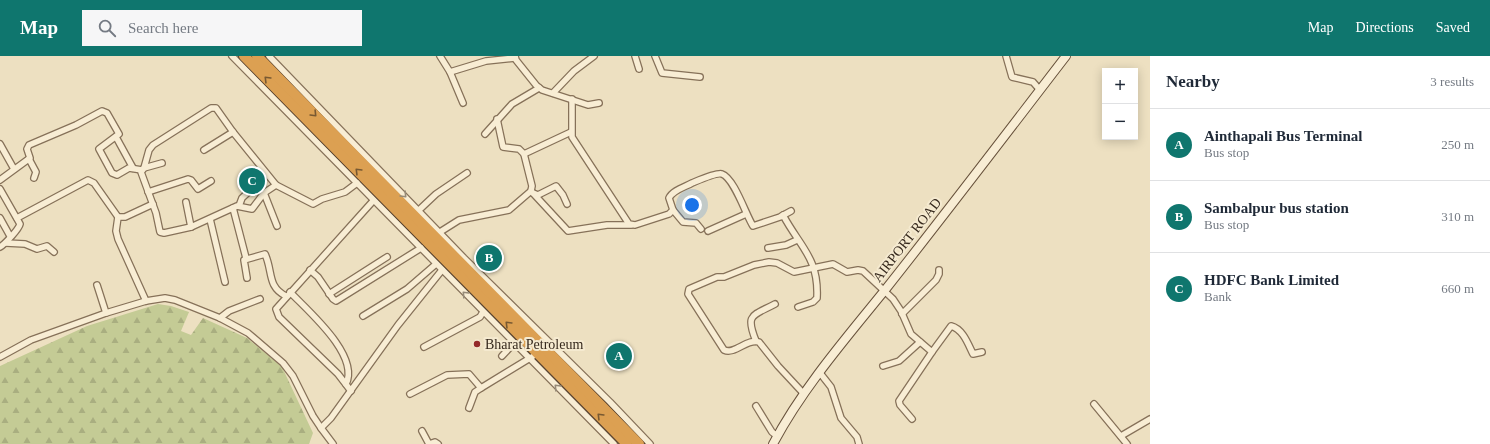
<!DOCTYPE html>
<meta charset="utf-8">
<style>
body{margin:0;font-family:"Times New Roman",serif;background:#f6f6f7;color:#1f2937}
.controls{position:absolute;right:12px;top:12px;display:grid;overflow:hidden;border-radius:0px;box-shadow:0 2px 10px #0003}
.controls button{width:36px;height:36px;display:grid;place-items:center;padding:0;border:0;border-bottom:1px solid #e0e1e3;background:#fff;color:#1f2937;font:20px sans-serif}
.you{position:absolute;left:692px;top:149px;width:14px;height:14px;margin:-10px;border:3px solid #fff;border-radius:50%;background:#1a73e8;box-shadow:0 0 0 6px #1a73e833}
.badge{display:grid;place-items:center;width:26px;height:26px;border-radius:50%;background:#0f766e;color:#fff;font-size:13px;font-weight:700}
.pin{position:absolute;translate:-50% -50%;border:2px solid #fff;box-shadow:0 1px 4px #0006}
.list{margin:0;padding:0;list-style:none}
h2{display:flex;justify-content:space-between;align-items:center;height:52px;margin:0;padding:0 16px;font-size:17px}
h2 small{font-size:13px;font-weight:400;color:#747a83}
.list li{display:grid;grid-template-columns:26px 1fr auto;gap:12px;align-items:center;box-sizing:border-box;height:72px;padding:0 16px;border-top:1px solid #e0e1e3}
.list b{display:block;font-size:15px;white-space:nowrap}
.list p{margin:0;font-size:13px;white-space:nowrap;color:#747a83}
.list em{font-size:13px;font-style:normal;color:#747a83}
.icon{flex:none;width:22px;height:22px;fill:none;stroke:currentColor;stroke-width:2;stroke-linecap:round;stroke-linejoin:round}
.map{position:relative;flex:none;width:1150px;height:388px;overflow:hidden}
header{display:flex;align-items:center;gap:24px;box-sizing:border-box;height:56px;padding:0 20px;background:#0f766e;color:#fff}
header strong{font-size:19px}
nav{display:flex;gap:22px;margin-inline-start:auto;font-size:14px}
.search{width:280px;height:36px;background:#f6f6f7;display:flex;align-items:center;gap:10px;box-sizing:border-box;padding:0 14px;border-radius:0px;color:#747a83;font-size:15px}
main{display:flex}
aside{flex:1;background:#fff}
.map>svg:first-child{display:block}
.forest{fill:url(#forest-firs)}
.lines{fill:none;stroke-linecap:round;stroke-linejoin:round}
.street-casing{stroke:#867159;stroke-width:8}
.secondary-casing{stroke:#68523c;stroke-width:10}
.highway-casing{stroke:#543f2d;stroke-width:12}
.street{stroke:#f8edd4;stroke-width:5.5}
.secondary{stroke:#f8edd4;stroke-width:8}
.highway{stroke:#dca052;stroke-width:10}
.oneway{stroke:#785932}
.oneway2{stroke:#978b78}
.poi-dot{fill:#942a2a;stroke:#f5ead0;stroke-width:1.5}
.labels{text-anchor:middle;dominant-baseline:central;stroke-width:4;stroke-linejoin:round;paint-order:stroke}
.street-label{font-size:14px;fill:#36291d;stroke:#f5ead0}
.poi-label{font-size:14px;fill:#36291d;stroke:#f5ead0;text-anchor:start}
</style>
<header>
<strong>Map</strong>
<div class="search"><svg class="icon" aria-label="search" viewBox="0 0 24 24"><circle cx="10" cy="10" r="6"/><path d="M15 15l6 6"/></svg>Search here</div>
<nav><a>Map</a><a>Directions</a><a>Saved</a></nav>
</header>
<main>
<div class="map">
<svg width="1150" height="388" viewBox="0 0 1150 388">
<defs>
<pattern id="forest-firs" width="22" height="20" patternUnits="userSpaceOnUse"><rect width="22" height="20" fill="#c4cb95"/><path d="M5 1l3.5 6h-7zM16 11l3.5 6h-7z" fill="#a9ae80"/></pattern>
</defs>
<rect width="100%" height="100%" fill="#ede0c1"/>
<!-- forest -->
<path class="forest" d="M 158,248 L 171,250 L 189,256 L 181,275 L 191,279 L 203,262 L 247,282 L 282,311 L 313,377 L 309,388 L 0,388 L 0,310 L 87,270 Z"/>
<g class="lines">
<defs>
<g id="street">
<path d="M 232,0 L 614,388"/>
<path d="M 269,0 L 464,202 L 610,346 L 650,388"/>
<path d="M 440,0 L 450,16 L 463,47"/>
<path d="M 515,0 L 516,4 L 536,29 L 542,34 L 588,49 L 599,47"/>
<path d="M 635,0 L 639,13"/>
<path d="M 655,0 L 662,17 L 700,21"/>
<path d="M 1006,0 L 1012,21 L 1033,26 L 1040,34"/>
<path d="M 450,16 L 486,5 L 515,2"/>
<path d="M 553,37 L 574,15 L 594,0"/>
<path d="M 572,43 L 572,81 L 629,168 L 635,169 L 669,158 L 673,154 L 669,142 C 673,134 685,131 692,127 C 697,125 717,116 722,118 C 734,122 746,159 753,170 L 780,161 L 791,155"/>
<path d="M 485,78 L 512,48 L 539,32"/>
<path d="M 116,81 L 133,112"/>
<path d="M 0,88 L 14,113"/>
<path d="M 204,94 L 233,76"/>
<path d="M 524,98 L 571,76"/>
<path d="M 29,103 L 36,116 L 34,122"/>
<path d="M 162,107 L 144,112 L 141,116 L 156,157 L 160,176 L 164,177 L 191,171"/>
<path d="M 144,112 L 149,94 L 153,89 L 211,52 L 216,52 L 233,76 L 276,129"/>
<path d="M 0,124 L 30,102 L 27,93 L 29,89 L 76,69 L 102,55 L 107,57 L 119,78 L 99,93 L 112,117 L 117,119 L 129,112 L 142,114"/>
<path d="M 0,133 L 20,168 C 19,173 5,188 0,191"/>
<path d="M 531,135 L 568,175 L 607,169 L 631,169"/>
<path d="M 148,136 L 188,123 L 191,124 L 198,133 L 211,125"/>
<path d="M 264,137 L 277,170"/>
<path d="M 533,137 L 538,139 L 556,130 L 563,139 L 567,148"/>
<path d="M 186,146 L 191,171 L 237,150 L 252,153 L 264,137 L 276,129 L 313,148 L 322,143 L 345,136 L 357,127"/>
<path d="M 239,150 L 242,142 L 255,130"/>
<path d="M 233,152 L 246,202"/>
<path d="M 419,154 L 436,138 L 467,117"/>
<path d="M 673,154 L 683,166 L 696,167 L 701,173"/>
<path d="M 783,159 C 800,191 819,202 817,242 L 813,246 L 798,251"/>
<path d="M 118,161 L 116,175 L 118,183 L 146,245"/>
<path d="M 0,162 L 10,180"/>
<path d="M 17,162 L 88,124 L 94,127 L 118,161 L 125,161 L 153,148"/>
<path d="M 210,163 L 225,226"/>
<path d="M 708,175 L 746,158"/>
<path d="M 440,176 L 459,164 L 509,154 L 531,135 L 532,130 L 524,98 L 519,93 L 503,91 L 497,63"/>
<path d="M 6,187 L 25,188 L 37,193 L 47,190 L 54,196"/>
<path d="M 768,192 L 786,189 L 797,184"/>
<path d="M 310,214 L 318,221 L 333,243 L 336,245 L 421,192"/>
<path d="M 247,222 L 244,204 L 265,198 C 273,215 267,231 286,240"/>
<path d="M 97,229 L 106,257"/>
<path d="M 290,236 C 308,255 360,299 346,328"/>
<path d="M 329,238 L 387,201"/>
<path d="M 902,258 L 936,224 L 939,218 L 939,214"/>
<path d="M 363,260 L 407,233 L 436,208"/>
<path d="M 220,262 L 229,255 L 260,243"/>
<path d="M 756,285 C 745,258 752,260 775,248"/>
<path d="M 424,291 L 480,261 L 483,256"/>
<path d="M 502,300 L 514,287"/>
<path d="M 0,301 L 31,284 L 106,257 L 146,245 L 165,242 L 175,244 L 220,262 L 248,277 L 283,307 L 293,320 L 313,360 L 321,372"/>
<path d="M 883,310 L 899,305 L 920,286"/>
<path d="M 820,317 L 831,331 L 841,362 L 857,381 L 859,388"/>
<path d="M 351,335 L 338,318 L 279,261 L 276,253 L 373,145"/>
<path d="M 410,338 L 447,319 L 469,318 L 481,332 L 540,296"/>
<path d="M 804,338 L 778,310 L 759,286 C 747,282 735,299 724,294 L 688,238 L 689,233 L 717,221 L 724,221 L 754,209 L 769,206 L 777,207 L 794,216 L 833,208 L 847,216 L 858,214 L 863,215 L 893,243 L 901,255 L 911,278 L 932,296 L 951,270 C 963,273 968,288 973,298 L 982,296"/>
<path d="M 1094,348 L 1127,388"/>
<path d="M 756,350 L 772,376 L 777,380"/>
<path d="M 469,352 L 475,336 L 481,332"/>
<path d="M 912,363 L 900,349 L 899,345 L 932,296"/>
<path d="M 422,375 L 429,388"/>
<path d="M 1121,380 L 1150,363"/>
<path d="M 333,388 L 321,372 L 331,362 L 398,269 L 442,214"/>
<path d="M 429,388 L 435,386 L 438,388"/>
</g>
<path id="secondary" d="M 773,388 C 802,333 846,282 885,234 C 946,157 1006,78 1066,0"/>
<g id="highway">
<path d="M 244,0 L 627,388"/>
<path d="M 257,0 L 639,388"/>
</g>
</defs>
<!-- street casing -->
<use href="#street" class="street-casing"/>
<!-- secondary casing -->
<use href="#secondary" class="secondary-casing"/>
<!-- highway casing -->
<use href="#highway" class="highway-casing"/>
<!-- street -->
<use href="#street" class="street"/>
<!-- secondary -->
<use href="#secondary" class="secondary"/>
<!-- highway -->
<use href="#highway" class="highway"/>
</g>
<!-- one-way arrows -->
<defs><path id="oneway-chevron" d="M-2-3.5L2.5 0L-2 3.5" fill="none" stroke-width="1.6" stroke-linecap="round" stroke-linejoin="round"/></defs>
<g class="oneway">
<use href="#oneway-chevron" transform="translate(267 23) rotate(-135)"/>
<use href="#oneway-chevron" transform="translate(314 58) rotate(46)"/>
<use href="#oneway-chevron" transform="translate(358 115) rotate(-135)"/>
<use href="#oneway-chevron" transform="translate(508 268) rotate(-135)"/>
<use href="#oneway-chevron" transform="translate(600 360) rotate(-135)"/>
</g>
<g class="oneway2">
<use href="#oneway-chevron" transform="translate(404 139) rotate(46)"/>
<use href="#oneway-chevron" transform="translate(465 238) rotate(-134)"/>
<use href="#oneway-chevron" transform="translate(557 331) rotate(-134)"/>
</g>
<!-- markers -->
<circle class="poi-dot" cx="477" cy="288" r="4"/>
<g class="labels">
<!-- street labels -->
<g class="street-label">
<text transform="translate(907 184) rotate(-52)">AIRPORT ROAD</text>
</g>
<!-- poi labels -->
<g class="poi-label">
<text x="485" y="288">Bharat Petroleum</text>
</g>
</g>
</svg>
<div class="controls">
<button>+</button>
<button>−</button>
</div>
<div class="you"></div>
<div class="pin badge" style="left:619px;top:300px">A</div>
<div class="pin badge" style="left:489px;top:202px">B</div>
<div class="pin badge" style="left:252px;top:125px">C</div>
</div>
<aside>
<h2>Nearby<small>3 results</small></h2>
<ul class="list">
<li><span class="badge">A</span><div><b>Ainthapali Bus Terminal</b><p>Bus stop</p></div><em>250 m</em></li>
<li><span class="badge">B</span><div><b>Sambalpur bus station</b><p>Bus stop</p></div><em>310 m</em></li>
<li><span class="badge">C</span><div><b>HDFC Bank Limited</b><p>Bank</p></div><em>660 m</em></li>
</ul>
</aside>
</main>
